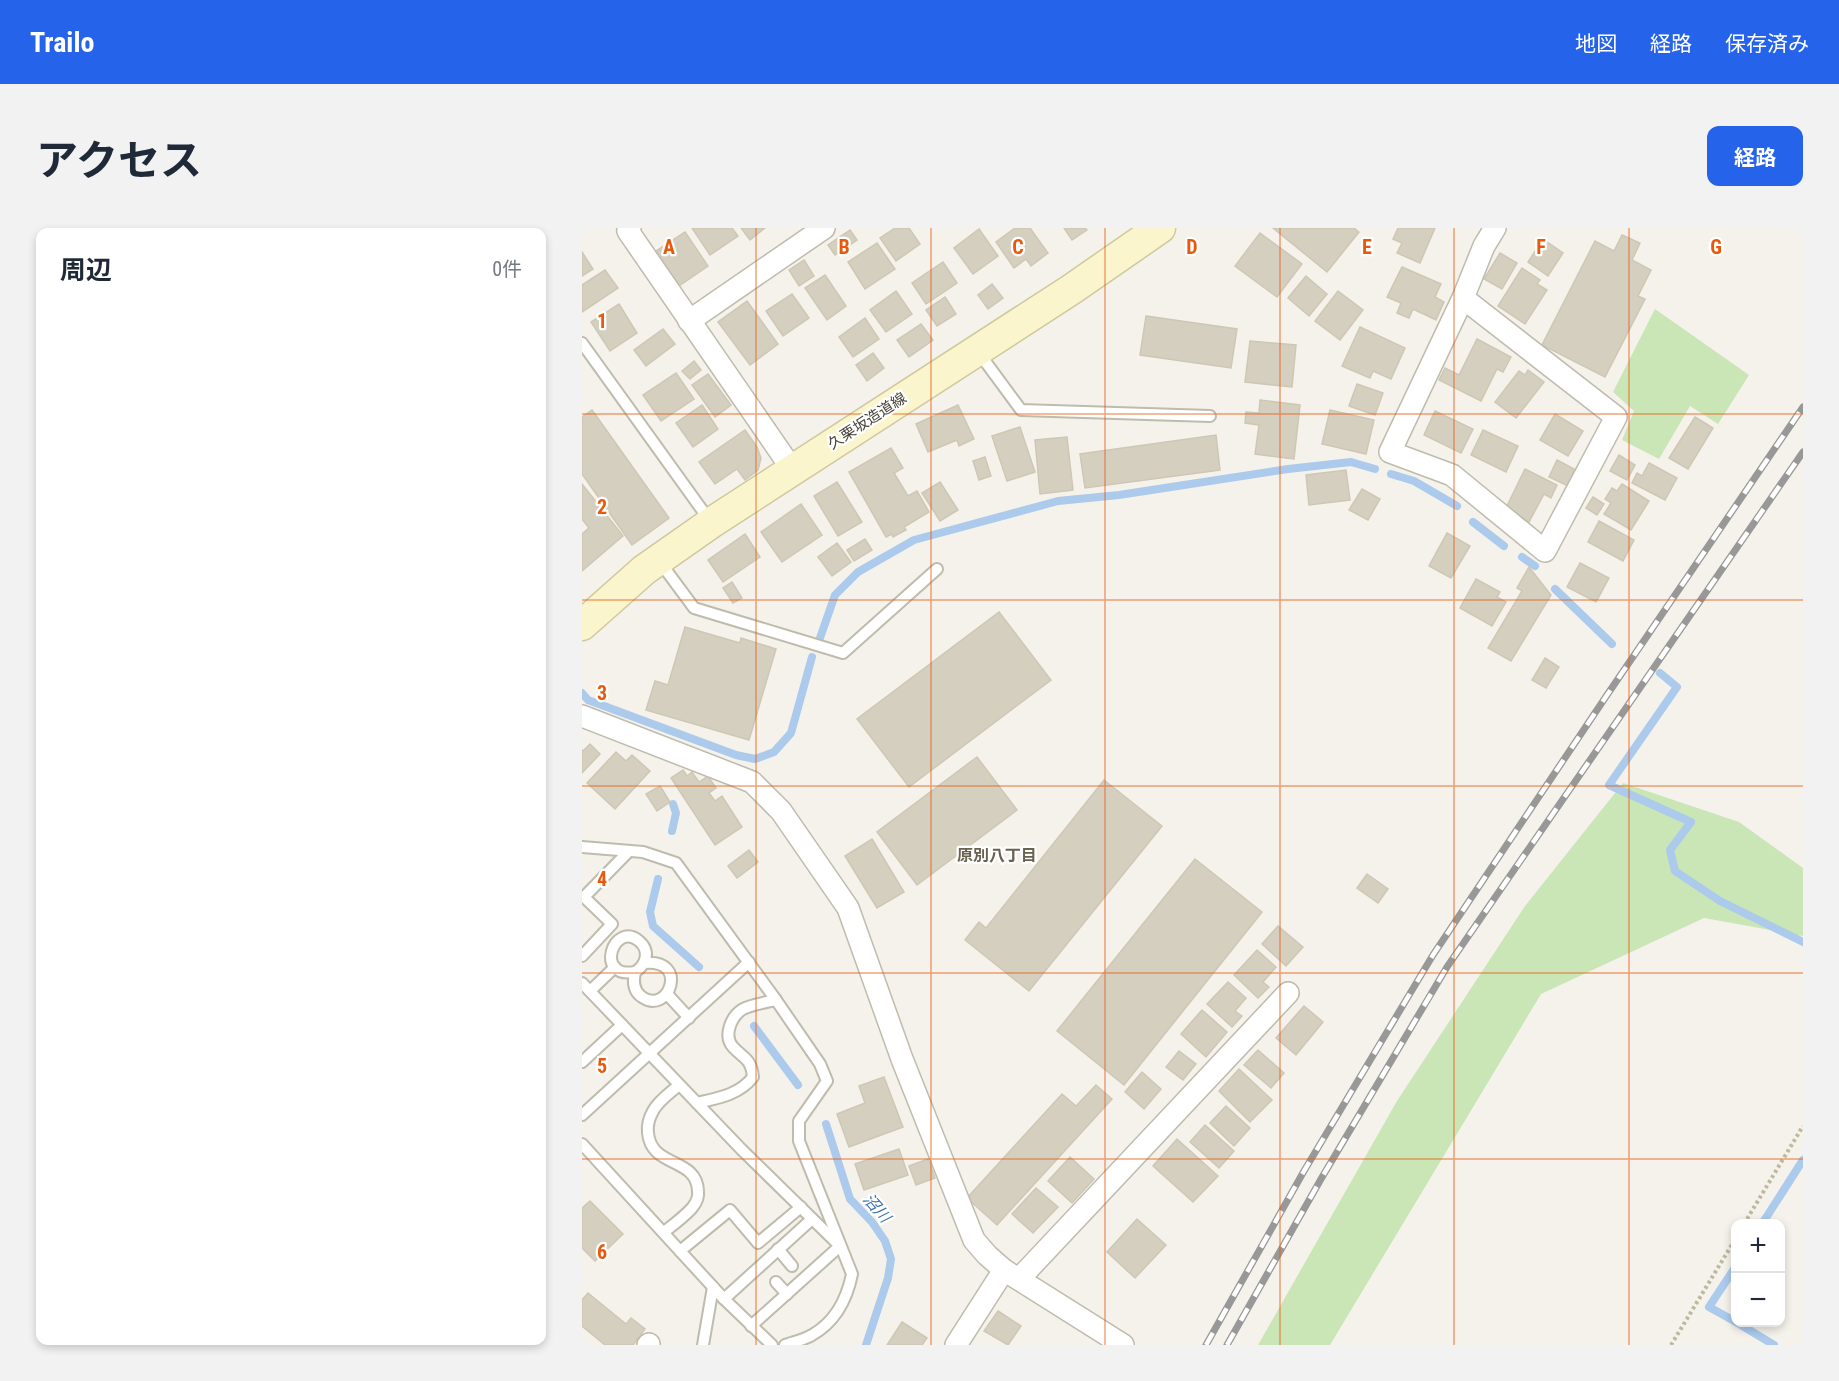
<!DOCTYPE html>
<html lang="ja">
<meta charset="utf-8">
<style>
body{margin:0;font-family:"Roboto Condensed","Noto Sans JP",sans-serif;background:#f2f2f3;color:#1f2937}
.controls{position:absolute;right:18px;bottom:18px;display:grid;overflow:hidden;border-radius:12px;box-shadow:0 3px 9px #0003}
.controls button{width:54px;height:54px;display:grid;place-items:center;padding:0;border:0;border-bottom:2px solid #e0e1e3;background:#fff;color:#1f2937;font:30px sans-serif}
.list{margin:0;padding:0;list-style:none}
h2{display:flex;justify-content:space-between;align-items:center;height:78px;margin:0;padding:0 24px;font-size:26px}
h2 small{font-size:20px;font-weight:400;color:#747a83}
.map{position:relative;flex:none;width:1221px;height:1117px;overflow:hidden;border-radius:12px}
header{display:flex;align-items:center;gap:36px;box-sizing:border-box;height:84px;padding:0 30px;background:#2563eb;color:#fff}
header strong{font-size:28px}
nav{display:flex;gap:33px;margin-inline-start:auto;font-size:21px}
.intro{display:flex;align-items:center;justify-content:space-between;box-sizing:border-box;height:144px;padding:0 36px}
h1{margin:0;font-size:42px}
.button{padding:15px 27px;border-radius:12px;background:#2563eb;color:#fff;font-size:21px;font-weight:700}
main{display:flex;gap:36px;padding:0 36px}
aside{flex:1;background:#fff;border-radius:12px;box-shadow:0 3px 9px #0003}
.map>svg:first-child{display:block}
.green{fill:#cae5b6}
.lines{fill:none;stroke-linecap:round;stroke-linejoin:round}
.stream{stroke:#abcaec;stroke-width:8}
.building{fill:#d5cfc0;stroke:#cfc7b4;stroke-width:1.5}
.service-casing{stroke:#bfbbad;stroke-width:14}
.minor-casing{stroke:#bfbbad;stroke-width:24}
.secondary-casing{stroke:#d0c89d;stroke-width:33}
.path{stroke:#bfb89f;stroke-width:4;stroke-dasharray:3 3;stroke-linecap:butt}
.service{stroke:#fff;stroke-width:10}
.minor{stroke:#fff;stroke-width:21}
.secondary{stroke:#fbf5cd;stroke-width:30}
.rail-casing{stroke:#989898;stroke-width:7}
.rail{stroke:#fff;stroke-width:4.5;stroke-dasharray:14;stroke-linecap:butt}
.grid{fill:none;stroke:#e8590c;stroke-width:1.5;stroke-opacity:0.55}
.labels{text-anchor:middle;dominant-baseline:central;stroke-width:4.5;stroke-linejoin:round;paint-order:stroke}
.street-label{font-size:15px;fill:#474338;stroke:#fff}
.neighbourhood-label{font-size:16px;font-weight:bold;fill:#696250;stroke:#fff}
.water-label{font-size:16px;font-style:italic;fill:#396eac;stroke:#fff}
.grid-label{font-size:20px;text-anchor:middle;font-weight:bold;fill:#e8590c;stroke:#fff;stroke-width:4.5;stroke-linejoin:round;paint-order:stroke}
</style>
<header>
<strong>Trailo</strong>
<nav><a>地図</a><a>経路</a><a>保存済み</a></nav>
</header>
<div class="intro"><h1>アクセス</h1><a class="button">経路</a></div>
<main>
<aside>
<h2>周辺<small>0件</small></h2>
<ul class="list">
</ul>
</aside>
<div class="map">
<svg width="1221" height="1117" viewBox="0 0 1221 1117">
<rect width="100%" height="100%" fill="#f4f2ea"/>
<!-- green -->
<g class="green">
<path d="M 1073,81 L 1167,147 L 1136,196 L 1108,178 L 1077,231 L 1040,212 L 1052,183 L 1031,164 Z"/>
<path d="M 1041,555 L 1157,594 L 1221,640 L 1221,708 L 1122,690 L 959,766 L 748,1117 L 676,1117 L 815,873 L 943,678 Z"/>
</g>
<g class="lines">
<!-- stream -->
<g class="stream">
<path d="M 809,246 L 832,253 L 875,278"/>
<path d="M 891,294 L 922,318"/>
<path d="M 940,329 L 953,338"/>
<path d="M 973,361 L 1030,416"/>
<path d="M 238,410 L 253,367 L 276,344 L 332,312 L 476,273 L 537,267 L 706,241 L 769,234 L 793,241"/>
<path d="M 1078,445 L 1095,459 L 1027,557 L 1109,594 L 1088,622 L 1093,643 L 1138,673 L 1221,714"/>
<path d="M 0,465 L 6,472 L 154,527 L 173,531 L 192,524 L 209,505 L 230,429"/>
<path d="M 90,603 L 94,585 L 91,576"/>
<path d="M 76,651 L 68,684 L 71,698 L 117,739"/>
<path d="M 172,798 L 216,857"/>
<path d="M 244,896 L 268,971 L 290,994 L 303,1013 L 309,1031 L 306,1050 L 284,1117"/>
<path d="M 1180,996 L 1221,932"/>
<path d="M 1154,1038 L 1127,1079 L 1154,1094"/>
<path d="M 1154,1094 L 1192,1117"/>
</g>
</g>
<!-- building -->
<g class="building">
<path d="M 110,0 L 150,0 L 156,8 L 128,27 Z"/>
<path d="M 159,0 L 183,0 L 168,12 Z"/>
<path d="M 313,0 L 327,0 L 338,16 L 314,33 L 298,10 Z"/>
<path d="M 433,0 L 448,0 L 466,25 L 449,38 L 444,31 L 432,40 L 414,14 Z"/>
<path d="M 482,0 L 503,0 L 505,2 L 490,12 Z"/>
<path d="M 691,0 L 772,0 L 777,4 L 745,44 Z"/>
<path d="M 816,0 L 853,0 L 838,35 L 815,25 L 820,15 L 811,11 Z"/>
<path d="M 397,1 L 416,28 L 391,46 L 372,20 Z"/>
<path d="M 268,2 L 275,12 L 253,27 L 246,17 Z"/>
<path d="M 103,4 L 126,38 L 97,58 L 74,23 Z"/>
<path d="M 678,5 L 720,36 L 695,69 L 653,38 Z"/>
<path d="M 1040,7 L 1058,15 L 1050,32 L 1069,42 L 1056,68 L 1063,71 L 1023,149 L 960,117 L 1013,13 L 1032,23 Z"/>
<path d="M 961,11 L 981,25 L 966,48 L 946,34 Z"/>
<path d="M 295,15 L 313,41 L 283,61 L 266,34 Z"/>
<path d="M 0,24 L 11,41 L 0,48 Z"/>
<path d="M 918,25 L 935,35 L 920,61 L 902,51 Z"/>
<path d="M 222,32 L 232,48 L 217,58 L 207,42 Z"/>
<path d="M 361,34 L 375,55 L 344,76 L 330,55 Z"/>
<path d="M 820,39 L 859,56 L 853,69 L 862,74 L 854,92 L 831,81 L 827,90 L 815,85 L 819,75 L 805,69 Z"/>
<path d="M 940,40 L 958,52 L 955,56 L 965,62 L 943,96 L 916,78 Z"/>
<path d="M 23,42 L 36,60 L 0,84 L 0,57 Z"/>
<path d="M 243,47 L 264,78 L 245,92 L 223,60 Z"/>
<path d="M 724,48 L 745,66 L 727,88 L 706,70 Z"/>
<path d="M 410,56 L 421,70 L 406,81 L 396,67 Z"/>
<path d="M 314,63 L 330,86 L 304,104 L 288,82 Z"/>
<path d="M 756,63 L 781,82 L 758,112 L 733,93 Z"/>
<path d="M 210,66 L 227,90 L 201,108 L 184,83 Z"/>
<path d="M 363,69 L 374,86 L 355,98 L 344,82 Z"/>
<path d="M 165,73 L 196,116 L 168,137 L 136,94 Z"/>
<path d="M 37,76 L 55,105 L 28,123 L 9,94 Z"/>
<path d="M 564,88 L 655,101 L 649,140 L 558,127 Z"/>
<path d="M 283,90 L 297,111 L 271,129 L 257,109 Z"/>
<path d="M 339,96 L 351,112 L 327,129 L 315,112 Z"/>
<path d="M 778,99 L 823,120 L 809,151 L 791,143 L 788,150 L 760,138 Z"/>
<path d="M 81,101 L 93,116 L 64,138 L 52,122 Z"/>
<path d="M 895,111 L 929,129 L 921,144 L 915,141 L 899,173 L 857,152 L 863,140 L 877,147 Z"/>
<path d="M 668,113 L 714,117 L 710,159 L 663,154 Z"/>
<path d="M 291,125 L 302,140 L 285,153 L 274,137 Z"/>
<path d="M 112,133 L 119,142 L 108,151 L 100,143 Z"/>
<path d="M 946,142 L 962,154 L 934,190 L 913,174 L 937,143 L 943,147 Z"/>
<path d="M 94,145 L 112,171 L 79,193 L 61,167 Z"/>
<path d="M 126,146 L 149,177 L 133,189 L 110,157 Z"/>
<path d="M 775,156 L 801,165 L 793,187 L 767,178 Z"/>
<path d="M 678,172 L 718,177 L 712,231 L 673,226 L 677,197 L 663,195 L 664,184 L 677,185 Z"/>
<path d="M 120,177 L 136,201 L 111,219 L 94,195 Z"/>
<path d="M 376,177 L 392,211 L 377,218 L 375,212 L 346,224 L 334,196 Z"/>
<path d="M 10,182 L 87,290 L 50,317 L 0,246 L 0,189 Z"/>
<path d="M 748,182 L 792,192 L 784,226 L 740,216 Z"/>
<path d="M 853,183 L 891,201 L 879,225 L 842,207 Z"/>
<path d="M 973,186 L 1001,203 L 986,228 L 958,212 Z"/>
<path d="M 1113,189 L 1131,200 L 1106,241 L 1087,230 Z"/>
<path d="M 438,199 L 453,244 L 425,253 L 410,208 Z"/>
<path d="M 163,202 L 175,219 L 179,230 L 176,242 L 163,252 L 155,241 L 133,256 L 117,234 Z"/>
<path d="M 901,202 L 936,218 L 924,244 L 889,227 Z"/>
<path d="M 634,207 L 638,242 L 503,260 L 498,226 Z"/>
<path d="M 485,209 L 491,262 L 458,266 L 453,212 Z"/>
<path d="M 309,220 L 321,240 L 312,245 L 326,268 L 335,263 L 347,284 L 322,299 L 324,302 L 311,309 L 310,306 L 304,309 L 267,244 Z"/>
<path d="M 1037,227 L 1053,237 L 1045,252 L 1028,243 Z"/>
<path d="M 403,229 L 409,248 L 397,252 L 391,233 Z"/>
<path d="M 975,232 L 994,242 L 986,258 L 967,249 Z"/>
<path d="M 1067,235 L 1095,250 L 1083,272 L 1050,255 L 1055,245 L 1060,248 Z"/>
<path d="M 943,241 L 975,257 L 969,270 L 962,266 L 947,294 L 923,282 Z"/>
<path d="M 764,242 L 768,272 L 727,277 L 724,247 Z"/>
<path d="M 255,254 L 280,294 L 256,308 L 232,268 Z"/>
<path d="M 358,254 L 376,282 L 358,293 L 340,265 Z"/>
<path d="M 0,256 L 41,308 L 0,343 L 0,306 L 7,300 L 0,291 Z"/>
<path d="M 1040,256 L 1067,273 L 1049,302 L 1022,286 L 1029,275 L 1023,271 L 1030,260 L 1035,263 Z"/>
<path d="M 780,261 L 798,271 L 786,292 L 767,282 Z"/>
<path d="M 1011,269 L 1022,276 L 1015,287 L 1004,280 Z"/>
<path d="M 219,276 L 240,307 L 200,334 L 179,304 Z"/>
<path d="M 1017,293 L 1052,312 L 1041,333 L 1006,314 Z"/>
<path d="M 865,305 L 888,318 L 869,350 L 847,338 Z"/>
<path d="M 163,306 L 178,329 L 141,354 L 126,332 Z"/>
<path d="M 283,311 L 290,322 L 272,333 L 265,322 Z"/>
<path d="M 255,315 L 269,334 L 250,348 L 236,329 Z"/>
<path d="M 998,335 L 1027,350 L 1014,374 L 985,359 Z"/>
<path d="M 947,339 L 969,367 L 929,433 L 906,420 L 940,363 L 935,360 Z"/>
<path d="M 894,351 L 918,364 L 915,369 L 924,374 L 910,398 L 878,380 Z"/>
<path d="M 150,354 L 160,370 L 151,375 L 141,360 Z"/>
<path d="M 417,384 L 469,452 L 327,559 L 275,491 Z"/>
<path d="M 103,399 L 158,415 L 159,410 L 194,421 L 167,512 L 64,482 L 73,453 L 86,457 Z"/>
<path d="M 963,430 L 977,439 L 964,460 L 950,452 Z"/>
<path d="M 8,516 L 18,526 L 0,545 L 0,522 L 1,523 Z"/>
<path d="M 34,524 L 44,533 L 50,527 L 68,543 L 33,581 L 5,555 Z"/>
<path d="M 395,529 L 435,582 L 335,657 L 295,604 Z"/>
<path d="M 101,542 L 105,548 L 110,544 L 117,554 L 126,548 L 134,560 L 127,565 L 133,573 L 140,568 L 160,599 L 133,617 L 89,550 Z"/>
<path d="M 522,552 L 580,598 L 447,763 L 383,712 L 397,694 L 404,700 Z"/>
<path d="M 78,558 L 88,574 L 75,583 L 64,566 Z"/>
<path d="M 290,611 L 322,664 L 295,680 L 263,628 Z"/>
<path d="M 167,622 L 176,634 L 155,650 L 146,638 Z"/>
<path d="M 613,631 L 680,684 L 542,857 L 475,803 Z"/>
<path d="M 785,646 L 806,661 L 796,675 L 775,660 Z"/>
<path d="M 696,698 L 721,719 L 704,738 L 680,716 Z"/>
<path d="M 675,722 L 694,739 L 681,754 L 687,759 L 676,770 L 652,747 Z"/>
<path d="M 646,754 L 664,770 L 653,783 L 660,788 L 650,799 L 625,776 Z"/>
<path d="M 722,778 L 741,794 L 714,827 L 694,810 Z"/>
<path d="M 620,782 L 645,804 L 624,829 L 599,806 Z"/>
<path d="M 676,822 L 702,845 L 689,860 L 662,837 Z"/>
<path d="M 597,823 L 614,836 L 601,852 L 584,839 Z"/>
<path d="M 657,841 L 690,872 L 668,894 L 637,863 Z"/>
<path d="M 560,844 L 579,861 L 562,881 L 543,864 Z"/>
<path d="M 302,849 L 321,899 L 267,919 L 255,886 L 283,875 L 277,858 Z"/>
<path d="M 514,857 L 530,871 L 415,997 L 385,970 L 480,866 L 494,878 Z"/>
<path d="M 644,878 L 668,900 L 652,918 L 628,895 Z"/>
<path d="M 623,897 L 652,923 L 637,940 L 608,914 Z"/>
<path d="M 595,911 L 636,948 L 611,974 L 571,938 Z"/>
<path d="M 317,921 L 326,947 L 282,962 L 273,936 Z"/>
<path d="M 488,929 L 512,951 L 490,975 L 466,953 Z"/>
<path d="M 346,931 L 353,950 L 334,957 L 327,938 Z"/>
<path d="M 454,960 L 476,979 L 451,1005 L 430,986 Z"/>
<path d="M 8,973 L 41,1006 L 13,1033 L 0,1020 L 0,980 Z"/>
<path d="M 555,991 L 584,1017 L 553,1050 L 525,1024 Z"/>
<path d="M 6,1065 L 44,1096 L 49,1090 L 63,1101 L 51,1117 L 23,1117 L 0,1098 L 0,1072 Z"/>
<path d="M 416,1083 L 439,1098 L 426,1117 L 402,1103 Z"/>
<path d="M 320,1094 L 345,1110 L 340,1117 L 305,1117 Z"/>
</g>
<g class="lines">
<defs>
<g id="service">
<path d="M 0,115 L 128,293"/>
<path d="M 397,125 L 439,182 L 628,188"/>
<path d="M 78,334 L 112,380 L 261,425 L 355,341"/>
<path d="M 0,619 L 61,624 L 94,635 L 194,772 L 238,836 L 245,853 L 217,893 L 217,913 L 270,1046 C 265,1071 253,1094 230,1107 C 222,1112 211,1114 203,1117"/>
<path d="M 0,728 L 30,696 L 2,669 L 47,623"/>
<path d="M 53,744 C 11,751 32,692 57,713 C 69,723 64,737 53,744 C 51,753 51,763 60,769 C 87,788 108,730 62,735"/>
<path d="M 0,755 L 160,922 L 258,1018 L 169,1098"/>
<path d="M 8,763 L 33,739"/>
<path d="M 85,766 L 107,790"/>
<path d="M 0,834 L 40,797"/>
<path d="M 115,875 C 136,870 157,867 171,849 C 169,830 162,831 151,819 C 141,808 149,788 161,781 C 168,777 185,774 194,772"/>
<path d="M 0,887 L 167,734"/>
<path d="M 0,916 L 142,1071 L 190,1117"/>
<path d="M 82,1004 C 91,997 102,989 110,980 C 114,975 117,969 116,963 C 115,929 69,940 66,905 C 65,897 67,890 71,883 C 76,873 89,864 97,857"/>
<path d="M 196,1021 L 210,1038"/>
<path d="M 98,1023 L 148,982 L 176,1015 L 219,979"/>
<path d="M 194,1054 L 205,1066"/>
<path d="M 142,1071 L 230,991"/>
<path d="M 121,1117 L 131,1059"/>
</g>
<g id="minor">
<path d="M 48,0 L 46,3 L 210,241"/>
<path d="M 881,70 L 1034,189 L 963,323 L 870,247 L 808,224 L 881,70 L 902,18 L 913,0"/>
<path d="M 107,93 L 242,0"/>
<path d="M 0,488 L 170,554 L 199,583 L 266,680 L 320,831 L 392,1012 L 405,1027 L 422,1042 L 541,1117"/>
<path d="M 437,1051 L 706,765"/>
<path d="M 66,1117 L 67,1116"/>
<path d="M 374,1117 L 422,1042"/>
</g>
<path id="secondary" d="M 0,397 L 62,342 L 129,295 L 490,61 L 578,0"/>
</defs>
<!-- service casing -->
<use href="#service" class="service-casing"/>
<!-- minor casing -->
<use href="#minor" class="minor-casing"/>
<!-- secondary casing -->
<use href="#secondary" class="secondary-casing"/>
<!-- path -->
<g class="path">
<path d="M 1162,996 L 1221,898"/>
<path d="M 1089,1117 L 1154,1010"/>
</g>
<!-- service -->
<use href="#service" class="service"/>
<!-- minor -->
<use href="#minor" class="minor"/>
<!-- secondary -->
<use href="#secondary" class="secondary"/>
<defs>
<g id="rail">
<path d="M 624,1117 L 722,943 L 851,727 L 1025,467 L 1221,179"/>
<path d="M 645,1117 L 739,951 L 865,739 L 1221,224"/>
</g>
</defs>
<!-- rail casing -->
<use href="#rail" class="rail-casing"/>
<!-- rail -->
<use href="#rail" class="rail"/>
</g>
<!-- grid -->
<path class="grid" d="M 174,0 L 174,1117M 349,0 L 349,1117M 523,0 L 523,1117M 698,0 L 698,1117M 872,0 L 872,1117M 1047,0 L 1047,1117M 0,186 L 1221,186M 0,372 L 1221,372M 0,558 L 1221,558M 0,745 L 1221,745M 0,931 L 1221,931"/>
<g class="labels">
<!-- street labels -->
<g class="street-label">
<text transform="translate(285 193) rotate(-33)">久栗坂造道線</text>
</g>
<!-- neighbourhood labels -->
<g class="neighbourhood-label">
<text x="415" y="627">原別八丁目</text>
</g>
<!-- water labels -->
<g class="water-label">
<text transform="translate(295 980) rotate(49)">沼川</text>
</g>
</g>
<g class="grid-label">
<text x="87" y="26">A</text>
<text x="262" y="26">B</text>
<text x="436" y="26">C</text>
<text x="610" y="26">D</text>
<text x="785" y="26">E</text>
<text x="959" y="26">F</text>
<text x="1134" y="26">G</text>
<text x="20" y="100">1</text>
<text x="20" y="286">2</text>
<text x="20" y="472">3</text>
<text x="20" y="658">4</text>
<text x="20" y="845">5</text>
<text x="20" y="1031">6</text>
</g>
</svg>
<div class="controls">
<button>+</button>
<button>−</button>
</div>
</div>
</main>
